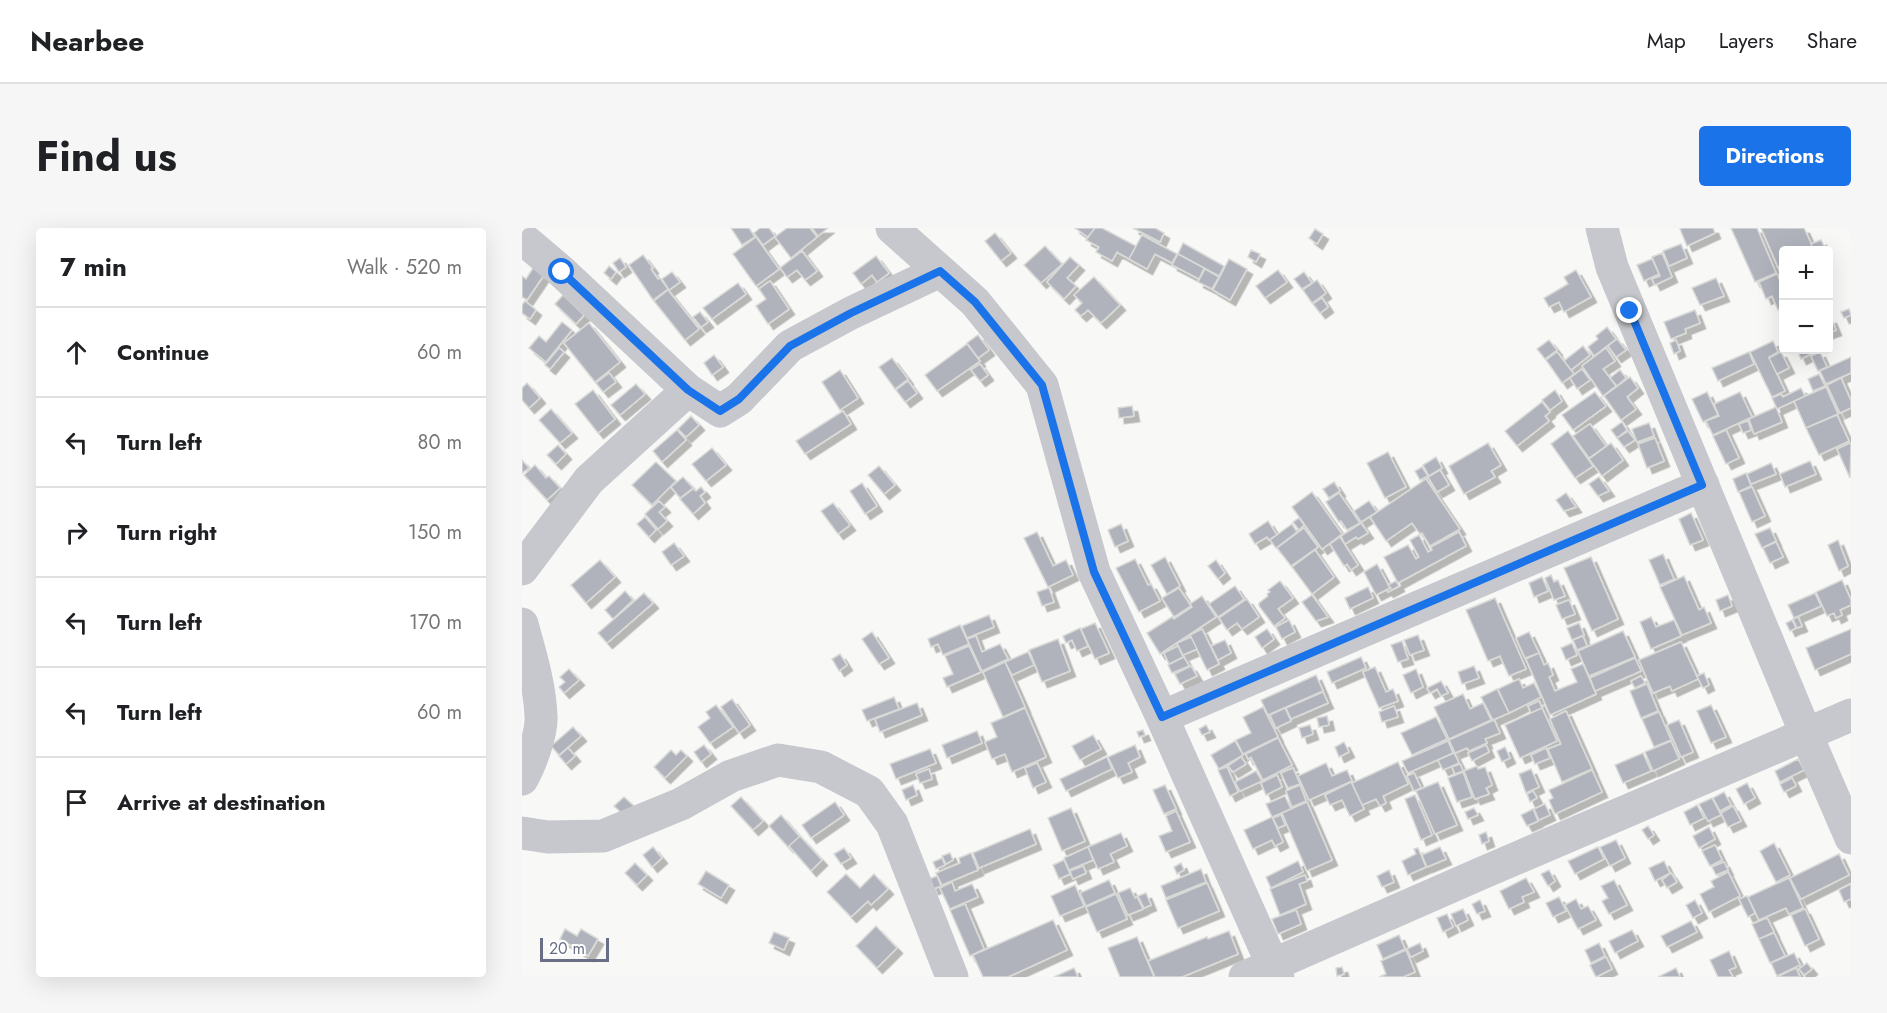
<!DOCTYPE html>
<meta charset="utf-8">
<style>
body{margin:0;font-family:Jost,sans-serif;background:#f6f6f6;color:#202124}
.controls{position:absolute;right:18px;top:18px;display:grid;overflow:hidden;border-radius:6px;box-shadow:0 6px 24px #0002}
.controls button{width:54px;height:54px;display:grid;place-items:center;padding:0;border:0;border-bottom:2px solid #e0e0e0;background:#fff;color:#202124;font:30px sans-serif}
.scale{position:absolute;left:18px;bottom:15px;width:69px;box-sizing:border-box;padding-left:6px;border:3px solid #697085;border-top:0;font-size:16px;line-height:21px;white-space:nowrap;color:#697085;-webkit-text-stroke:4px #fff;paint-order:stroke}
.stop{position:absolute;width:18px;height:18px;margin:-14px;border:4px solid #1a73e8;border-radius:50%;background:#fff}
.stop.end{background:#1a73e8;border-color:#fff;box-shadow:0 2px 6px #0008}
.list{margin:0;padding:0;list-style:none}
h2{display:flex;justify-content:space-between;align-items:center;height:78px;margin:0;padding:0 24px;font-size:26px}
h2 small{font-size:20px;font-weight:400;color:#757577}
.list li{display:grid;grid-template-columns:39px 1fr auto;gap:18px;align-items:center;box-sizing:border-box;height:90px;padding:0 24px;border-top:2px solid #e0e0e0}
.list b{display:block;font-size:22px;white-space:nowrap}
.list em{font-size:20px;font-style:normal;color:#757577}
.icon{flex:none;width:33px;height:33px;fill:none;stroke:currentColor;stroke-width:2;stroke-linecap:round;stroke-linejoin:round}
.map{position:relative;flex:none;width:1329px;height:749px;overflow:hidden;border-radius:6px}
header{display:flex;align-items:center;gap:36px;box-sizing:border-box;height:84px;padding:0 30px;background:#fff;border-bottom:2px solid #e0e0e0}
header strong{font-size:28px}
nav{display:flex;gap:33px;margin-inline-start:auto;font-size:21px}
.intro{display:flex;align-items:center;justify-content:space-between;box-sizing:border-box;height:144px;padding:0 36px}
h1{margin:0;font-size:42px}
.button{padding:15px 27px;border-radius:6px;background:#1a73e8;color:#fff;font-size:21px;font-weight:700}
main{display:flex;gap:36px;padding:0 36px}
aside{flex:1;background:#fff;border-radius:6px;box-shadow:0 6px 24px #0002}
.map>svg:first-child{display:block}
.building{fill:#b0b3bc;stroke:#d9dad8;stroke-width:1.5;filter:url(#shadow)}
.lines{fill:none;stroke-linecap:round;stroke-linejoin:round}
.minor{stroke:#c7c8cd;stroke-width:33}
.route{stroke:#1a73e8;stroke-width:8}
</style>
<header>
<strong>Nearbee</strong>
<nav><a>Map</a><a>Layers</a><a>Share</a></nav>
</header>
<div class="intro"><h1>Find us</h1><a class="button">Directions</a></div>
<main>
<aside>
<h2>7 min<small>Walk · 520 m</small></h2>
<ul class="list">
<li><svg class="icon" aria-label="ahead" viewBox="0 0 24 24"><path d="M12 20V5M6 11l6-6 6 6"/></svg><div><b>Continue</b></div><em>60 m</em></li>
<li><svg class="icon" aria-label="left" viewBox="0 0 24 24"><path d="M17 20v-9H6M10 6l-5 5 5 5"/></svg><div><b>Turn left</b></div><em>80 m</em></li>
<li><svg class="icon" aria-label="right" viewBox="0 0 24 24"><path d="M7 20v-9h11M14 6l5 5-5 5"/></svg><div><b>Turn right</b></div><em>150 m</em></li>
<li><svg class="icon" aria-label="left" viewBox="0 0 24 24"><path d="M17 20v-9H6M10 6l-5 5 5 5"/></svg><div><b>Turn left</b></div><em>170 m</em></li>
<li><svg class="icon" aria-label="left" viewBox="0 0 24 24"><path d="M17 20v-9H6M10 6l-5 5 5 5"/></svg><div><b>Turn left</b></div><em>60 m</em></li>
<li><svg class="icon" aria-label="arrive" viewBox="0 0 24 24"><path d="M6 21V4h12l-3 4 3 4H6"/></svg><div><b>Arrive at destination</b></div></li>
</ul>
</aside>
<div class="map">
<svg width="1329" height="749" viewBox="0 0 1329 749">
<defs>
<filter id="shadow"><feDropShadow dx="5.5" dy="5.5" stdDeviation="0" flood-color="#0004"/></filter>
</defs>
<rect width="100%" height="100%" fill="#f8f8f6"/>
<!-- building -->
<g class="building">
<path d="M 209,0 L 227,0 L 233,9 L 220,17 Z"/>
<path d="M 238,0 L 247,0 L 253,8 L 241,17 L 232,5 Z"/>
<path d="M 265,0 L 288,0 L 295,9 L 269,30 L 253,9 Z"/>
<path d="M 290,0 L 306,0 L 296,8 Z"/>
<path d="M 553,0 L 573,0 L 566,9 Z"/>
<path d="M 573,0 L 580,0 L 614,18 L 607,31 L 595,24 L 590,33 L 574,24 L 577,19 L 564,12 Z"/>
<path d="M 611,0 L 633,0 L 642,5 L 638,14 Z"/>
<path d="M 1161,0 L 1191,0 L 1193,5 L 1165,18 L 1158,1 Z"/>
<path d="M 1209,0 L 1235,0 L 1254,45 L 1233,54 Z"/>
<path d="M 1239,0 L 1282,0 L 1292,22 L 1262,22 L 1262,36 L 1256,39 Z"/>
<path d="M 793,1 L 801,6 L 795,16 L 787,10 Z"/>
<path d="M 473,5 L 489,25 L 479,33 L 463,13 Z"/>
<path d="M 620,7 L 655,26 L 650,35 L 633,26 L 625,41 L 607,31 Z"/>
<path d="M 234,9 L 257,41 L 234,58 L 211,26 Z"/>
<path d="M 1299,12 L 1304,22 L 1292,22 L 1289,16 Z"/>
<path d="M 661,15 L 702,38 L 697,48 L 656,26 Z"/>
<path d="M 1159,16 L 1165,30 L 1147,38 L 1141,23 Z"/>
<path d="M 523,18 L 540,36 L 519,55 L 502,37 Z"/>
<path d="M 729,22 L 738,26 L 734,34 L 726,29 Z"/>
<path d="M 280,23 L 295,43 L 283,52 L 275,42 L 265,49 L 258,40 Z"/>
<path d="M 1140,25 L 1150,49 L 1133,57 L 1130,51 L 1138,48 L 1130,29 Z"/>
<path d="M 656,26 L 682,40 L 677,51 L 650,37 Z"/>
<path d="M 121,27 L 131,40 L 129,41 L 136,51 L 138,50 L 146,61 L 131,72 L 107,37 Z"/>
<path d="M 354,28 L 367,45 L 355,54 L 350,47 L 339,56 L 331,45 Z"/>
<path d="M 548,29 L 557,37 L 545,50 L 554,58 L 542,71 L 525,54 Z"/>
<path d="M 98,30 L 104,39 L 97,44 L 91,35 Z"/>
<path d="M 707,31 L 725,41 L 708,72 L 691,62 Z"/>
<path d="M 1130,31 L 1137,46 L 1122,53 L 1115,37 Z"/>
<path d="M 87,38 L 94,44 L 89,51 L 82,45 Z"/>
<path d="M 11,40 L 22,47 L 5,72 L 0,69 L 0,48 L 4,51 Z"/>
<path d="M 683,41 L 697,49 L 690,61 L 676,54 Z"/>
<path d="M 756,42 L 765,54 L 743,70 L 734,58 Z"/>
<path d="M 1054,42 L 1069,69 L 1042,84 L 1037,74 L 1027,79 L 1022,70 L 1046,56 L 1042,49 Z"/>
<path d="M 150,44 L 158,54 L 147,62 L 140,51 Z"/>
<path d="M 782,44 L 790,55 L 780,61 L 772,51 Z"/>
<path d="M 1255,46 L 1262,61 L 1262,79 L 1256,82 L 1250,68 L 1244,71 L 1237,54 Z"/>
<path d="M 572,49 L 598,77 L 579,95 L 566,82 L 559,88 L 553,82 L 560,75 L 552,67 Z"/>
<path d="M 1194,50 L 1202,68 L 1178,77 L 1170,60 Z"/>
<path d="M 795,52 L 804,65 L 790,75 L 781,62 Z"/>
<path d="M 248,53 L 267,81 L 246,96 L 234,78 L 244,71 L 237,61 Z"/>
<path d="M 216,55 L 224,66 L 190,91 L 181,80 Z"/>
<path d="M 146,62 L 177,101 L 163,112 L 132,73 Z"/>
<path d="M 41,67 L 62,87 L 54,96 L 33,76 Z"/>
<path d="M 800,70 L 806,79 L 798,85 L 791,76 Z"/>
<path d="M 3,73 L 14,82 L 8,91 L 0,85 L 0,77 Z"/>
<path d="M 1327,81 L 1329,87 L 1322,90 L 1319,84 Z"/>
<path d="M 1173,82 L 1178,95 L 1163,101 L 1164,105 L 1149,111 L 1142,94 Z"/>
<path d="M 178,84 L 186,94 L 179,99 L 171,89 Z"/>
<path d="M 1309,90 L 1314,102 L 1306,105 L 1306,91 Z"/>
<path d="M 40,94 L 50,102 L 24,134 L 7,120 L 17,108 L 24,114 Z"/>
<path d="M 67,95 L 98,134 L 73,154 L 42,115 Z"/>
<path d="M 1085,99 L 1094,111 L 1072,128 L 1066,119 L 1076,111 L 1074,108 Z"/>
<path d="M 456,107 L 467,122 L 456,130 L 445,115 Z"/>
<path d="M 1095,111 L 1104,122 L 1094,129 L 1086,118 Z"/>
<path d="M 1027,112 L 1035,122 L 1023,131 L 1015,121 Z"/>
<path d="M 1154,112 L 1158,123 L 1152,126 L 1148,115 Z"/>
<path d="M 1251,113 L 1256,124 L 1247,129 L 1263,163 L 1250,169 L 1228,124 Z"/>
<path d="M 445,116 L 458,133 L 415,163 L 403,147 Z"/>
<path d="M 1061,118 L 1068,127 L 1049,142 L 1042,133 Z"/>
<path d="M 37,120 L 42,124 L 28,141 L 23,137 Z"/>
<path d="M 1084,120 L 1093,133 L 1081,141 L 1094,158 L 1081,168 L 1060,138 Z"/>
<path d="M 1275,122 L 1286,122 L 1289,126 L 1279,131 Z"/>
<path d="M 1035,124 L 1052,146 L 1040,155 L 1024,132 Z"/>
<path d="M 1227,124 L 1232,136 L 1196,153 L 1190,140 Z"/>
<path d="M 1259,124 L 1267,140 L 1255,146 L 1247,130 Z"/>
<path d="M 1298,124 L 1305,139 L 1296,143 L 1289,128 Z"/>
<path d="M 192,127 L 201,139 L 190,147 L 182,135 Z"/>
<path d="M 1329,129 L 1329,145 L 1304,156 L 1298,143 Z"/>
<path d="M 370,130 L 386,151 L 373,161 L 357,139 Z"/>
<path d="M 458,136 L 466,147 L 458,153 L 449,142 Z"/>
<path d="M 1060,141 L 1068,152 L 1055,161 L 1048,150 Z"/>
<path d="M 318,142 L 336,170 L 318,182 L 300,154 Z"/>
<path d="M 1098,142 L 1104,150 L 1095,158 L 1088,150 Z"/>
<path d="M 87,145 L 94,154 L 81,164 L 74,155 Z"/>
<path d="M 1297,146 L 1303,158 L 1291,163 L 1286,151 Z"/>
<path d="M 1108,149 L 1116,160 L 1105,169 L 1114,181 L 1099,192 L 1082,168 Z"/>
<path d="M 1319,150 L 1329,173 L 1329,180 L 1318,185 L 1305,157 Z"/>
<path d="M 386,153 L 395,165 L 383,174 L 374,162 Z"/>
<path d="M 5,155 L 18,170 L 7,180 L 0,172 L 0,160 Z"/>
<path d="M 114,156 L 123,166 L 98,187 L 89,177 Z"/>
<path d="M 1304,159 L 1316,186 L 1284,200 L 1272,173 Z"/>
<path d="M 1279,160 L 1283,168 L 1255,181 L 1250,170 L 1259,166 L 1261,169 Z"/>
<path d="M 71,162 L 93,191 L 76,205 L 53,176 Z"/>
<path d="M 1033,162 L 1040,173 L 1028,182 L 1020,172 Z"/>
<path d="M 1073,164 L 1084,178 L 1051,202 L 1040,187 Z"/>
<path d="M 1185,164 L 1196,187 L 1181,194 L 1170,171 Z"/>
<path d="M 1218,164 L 1230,189 L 1191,207 L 1184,193 L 1197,188 L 1192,176 Z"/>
<path d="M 1020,174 L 1028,184 L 1023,188 L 1027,193 L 995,218 L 983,203 Z"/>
<path d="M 610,178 L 612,188 L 597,190 L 596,180 Z"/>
<path d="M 1254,179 L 1260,194 L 1232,206 L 1227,191 Z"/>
<path d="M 29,181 L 50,205 L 38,215 L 17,192 Z"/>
<path d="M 321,183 L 329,196 L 283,226 L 274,213 Z"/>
<path d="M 1315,187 L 1327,213 L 1297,227 L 1284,200 Z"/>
<path d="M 169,188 L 177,197 L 164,209 L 156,201 Z"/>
<path d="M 1226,193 L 1229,202 L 1221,205 L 1217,196 Z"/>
<path d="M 1100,194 L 1105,202 L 1095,210 L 1089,202 Z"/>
<path d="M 1127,195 L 1132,208 L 1115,214 L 1110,201 Z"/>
<path d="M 1068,196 L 1084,218 L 1067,230 L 1051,208 Z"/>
<path d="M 155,202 L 164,212 L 140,234 L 131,223 Z"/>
<path d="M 1204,202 L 1217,230 L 1204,236 L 1191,208 Z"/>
<path d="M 1046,203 L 1071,238 L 1053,250 L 1029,216 Z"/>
<path d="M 1106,203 L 1113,212 L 1102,219 L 1095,210 Z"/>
<path d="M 1133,210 L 1142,233 L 1125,240 L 1116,216 Z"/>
<path d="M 966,215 L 979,237 L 969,243 L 973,249 L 942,266 L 927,238 Z"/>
<path d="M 1089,215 L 1101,232 L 1080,248 L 1067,231 Z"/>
<path d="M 1328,215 L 1329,217 L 1328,250 L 1315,221 Z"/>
<path d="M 36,217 L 44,226 L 34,236 L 25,227 Z"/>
<path d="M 190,220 L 204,237 L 184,253 L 170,236 Z"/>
<path d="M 866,224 L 884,259 L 863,270 L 845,235 Z"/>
<path d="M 914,229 L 920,240 L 907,248 L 901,237 Z"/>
<path d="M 0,232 L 7,240 L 0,245 Z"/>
<path d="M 1288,233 L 1294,246 L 1263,259 L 1258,246 Z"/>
<path d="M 134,234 L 154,253 L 130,277 L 110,257 Z"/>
<path d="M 1249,235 L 1254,246 L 1229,256 L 1225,246 Z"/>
<path d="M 13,237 L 24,250 L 27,248 L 38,260 L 25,272 L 2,247 Z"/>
<path d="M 357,238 L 373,257 L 362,266 L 346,247 Z"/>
<path d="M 900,239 L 906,248 L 898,252 L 893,243 Z"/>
<path d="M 918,242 L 927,257 L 915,264 L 906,249 Z"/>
<path d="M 1224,245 L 1229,258 L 1216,264 L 1211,251 Z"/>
<path d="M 161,249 L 171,260 L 158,270 L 149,259 Z"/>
<path d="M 1077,249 L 1087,263 L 1076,268 L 1067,256 Z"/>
<path d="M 904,251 L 938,301 L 908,318 L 900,305 L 898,306 L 890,295 L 864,313 L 848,289 Z"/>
<path d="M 812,254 L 818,263 L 807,270 L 801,261 Z"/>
<path d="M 340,255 L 355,278 L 343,286 L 328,263 Z"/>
<path d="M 179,259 L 183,264 L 178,268 L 183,275 L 171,286 L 158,271 L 171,261 L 174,263 Z"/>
<path d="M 1230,259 L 1243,288 L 1230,294 L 1217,264 Z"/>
<path d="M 790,264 L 820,306 L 800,321 L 770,279 Z"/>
<path d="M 817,265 L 838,295 L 825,302 L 819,293 L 817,294 L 804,274 Z"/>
<path d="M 1044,265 L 1054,279 L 1042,283 L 1034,272 Z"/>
<path d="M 137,273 L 143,279 L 137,284 L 145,293 L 136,301 L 123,286 Z"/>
<path d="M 847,273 L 855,284 L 839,294 L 832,283 Z"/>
<path d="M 311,275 L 328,297 L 316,306 L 299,283 Z"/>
<path d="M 1169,285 L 1181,312 L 1168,317 L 1157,291 Z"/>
<path d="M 123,289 L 134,302 L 127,309 L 115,296 Z"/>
<path d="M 777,290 L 782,297 L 777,302 L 771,294 Z"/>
<path d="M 746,293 L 755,307 L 747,312 L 745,309 L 733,316 L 727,306 Z"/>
<path d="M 839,295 L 846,305 L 836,311 L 834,309 L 823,316 L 819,308 Z"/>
<path d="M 599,296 L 606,313 L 593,319 L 586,302 Z"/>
<path d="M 770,296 L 775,304 L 754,320 L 748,312 Z"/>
<path d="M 782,300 L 796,319 L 769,338 L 755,320 Z"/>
<path d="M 1248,300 L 1254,313 L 1240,320 L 1233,306 Z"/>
<path d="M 515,304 L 531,338 L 544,332 L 551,347 L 526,359 L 502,310 Z"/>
<path d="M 937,304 L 944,318 L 876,355 L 862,329 L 886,317 L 894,331 L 897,329 L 888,312 L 897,307 L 906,324 L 910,322 L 909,319 Z"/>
<path d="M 818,309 L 836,337 L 829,342 L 825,336 L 822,338 L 808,316 Z"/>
<path d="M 1316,312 L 1326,338 L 1317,343 L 1306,317 Z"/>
<path d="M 1254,314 L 1261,329 L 1248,335 L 1241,320 Z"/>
<path d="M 152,315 L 162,328 L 149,337 L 140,324 Z"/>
<path d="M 793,322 L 812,349 L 790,366 L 770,339 Z"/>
<path d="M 1141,326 L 1152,351 L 1138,357 L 1127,332 Z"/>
<path d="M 643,329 L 658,358 L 645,366 L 629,337 Z"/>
<path d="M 1069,329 L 1096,391 L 1070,403 L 1042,340 Z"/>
<path d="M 613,331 L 626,357 L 629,356 L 638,373 L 617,384 L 594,340 Z"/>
<path d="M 78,332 L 93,349 L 64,375 L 49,357 Z"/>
<path d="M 694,332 L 703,345 L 696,351 L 686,338 Z"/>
<path d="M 855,336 L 868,360 L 854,367 L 842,344 Z"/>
<path d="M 1029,347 L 1032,354 L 1036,352 L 1043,368 L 1032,372 L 1023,350 Z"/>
<path d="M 1162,348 L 1177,382 L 1182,379 L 1189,395 L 1160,407 L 1138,359 Z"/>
<path d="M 1020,349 L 1026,363 L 1012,369 L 1007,355 Z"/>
<path d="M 1320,352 L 1329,372 L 1329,377 L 1318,382 L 1320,387 L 1314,390 L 1312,385 L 1305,388 L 1294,364 Z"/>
<path d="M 758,353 L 771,370 L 756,381 L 763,390 L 752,398 L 737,378 L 737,375 L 746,368 L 745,366 L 748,364 L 746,362 Z"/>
<path d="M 874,353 L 877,358 L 866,364 L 865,362 L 869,360 L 866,357 Z"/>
<path d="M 713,358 L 722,371 L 696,389 L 687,376 Z"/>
<path d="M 846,359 L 851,370 L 828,381 L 823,370 Z"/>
<path d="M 527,360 L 532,374 L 520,378 L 515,364 Z"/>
<path d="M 657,360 L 669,378 L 652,389 L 640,370 Z"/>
<path d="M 103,363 L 111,372 L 91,391 L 83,382 Z"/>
<path d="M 122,365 L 131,375 L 85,415 L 76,405 Z"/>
<path d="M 1293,365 L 1299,378 L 1272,390 L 1266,377 Z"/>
<path d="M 790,367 L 806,389 L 794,393 L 780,374 Z"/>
<path d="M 1206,367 L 1210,378 L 1198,383 L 1194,372 Z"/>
<path d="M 680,368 L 694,389 L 638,426 L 625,405 L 650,389 L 652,391 L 670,379 L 668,376 Z"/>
<path d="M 973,370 L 1004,441 L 987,448 L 978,428 L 966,433 L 944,382 Z"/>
<path d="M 725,371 L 737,389 L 720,401 L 715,395 L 705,402 L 697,390 Z"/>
<path d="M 1047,372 L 1053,386 L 1040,391 L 1034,377 Z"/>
<path d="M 467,387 L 472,399 L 445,410 L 440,398 Z"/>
<path d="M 1129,389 L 1134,399 L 1152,392 L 1159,408 L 1129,421 L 1118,394 Z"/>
<path d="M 1276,389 L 1280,398 L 1275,400 L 1271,391 Z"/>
<path d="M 767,392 L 773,404 L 760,411 L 754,399 Z"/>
<path d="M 1270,392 L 1274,400 L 1268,403 L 1264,395 Z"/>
<path d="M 573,395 L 587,425 L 573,431 L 559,401 Z"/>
<path d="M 1057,395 L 1062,407 L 1050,412 L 1045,400 Z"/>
<path d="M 438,397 L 447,416 L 421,427 L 416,416 L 409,419 L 406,411 Z"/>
<path d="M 558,400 L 566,418 L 555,423 L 550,412 L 544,415 L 541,408 Z"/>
<path d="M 680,401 L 697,436 L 685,442 L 668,407 Z"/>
<path d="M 745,401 L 752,411 L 740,420 L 733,409 Z"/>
<path d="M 1329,401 L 1329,426 L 1293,442 L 1284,420 Z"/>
<path d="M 1101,403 L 1113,429 L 1067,448 L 1056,423 Z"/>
<path d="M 350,404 L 367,430 L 357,436 L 340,411 Z"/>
<path d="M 1007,404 L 1017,425 L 1003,430 L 994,410 Z"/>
<path d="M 896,407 L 902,422 L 888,427 L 882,412 Z"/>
<path d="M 454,408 L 460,424 L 478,416 L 486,431 L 460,443 L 445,411 Z"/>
<path d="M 1061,408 L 1065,418 L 1055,422 L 1051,412 Z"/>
<path d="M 669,409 L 675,421 L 661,427 L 655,415 Z"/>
<path d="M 536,411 L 548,443 L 520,454 L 507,422 Z"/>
<path d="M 703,412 L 709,425 L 696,432 L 689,418 Z"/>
<path d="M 880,413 L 886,431 L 876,434 L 869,417 Z"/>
<path d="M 1159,414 L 1176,451 L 1150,463 L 1148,458 L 1131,465 L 1117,432 Z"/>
<path d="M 1050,415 L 1055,427 L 1044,432 L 1039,420 Z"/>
<path d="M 447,418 L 459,444 L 425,459 L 421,450 L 431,446 L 423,428 Z"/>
<path d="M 656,418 L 661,429 L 647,436 L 642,425 Z"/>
<path d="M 506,424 L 512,437 L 490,447 L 483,434 Z"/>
<path d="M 1017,425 L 1022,437 L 1026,435 L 1031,447 L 1027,449 L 1033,463 L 1055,454 L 1049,441 L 1061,436 L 1074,466 L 1028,487 L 1004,431 Z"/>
<path d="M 318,426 L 325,437 L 317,443 L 310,431 Z"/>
<path d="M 662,429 L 667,438 L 650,445 L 646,437 Z"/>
<path d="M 839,429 L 844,440 L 810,455 L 805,444 Z"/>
<path d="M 1113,430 L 1119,443 L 1073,463 L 1068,450 Z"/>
<path d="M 483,434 L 503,479 L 481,489 L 461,444 Z"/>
<path d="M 669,438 L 675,448 L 658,456 L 653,446 Z"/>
<path d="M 952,438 L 957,450 L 940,456 L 936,444 Z"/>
<path d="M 853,439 L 864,464 L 871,461 L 876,473 L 857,480 L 841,444 Z"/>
<path d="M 47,441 L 57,452 L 42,465 L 37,459 L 43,454 L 38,449 Z"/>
<path d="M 894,441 L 901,459 L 889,465 L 881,447 Z"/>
<path d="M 1182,445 L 1187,457 L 1181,460 L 1175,448 Z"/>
<path d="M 794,447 L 801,463 L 746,487 L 739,472 Z"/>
<path d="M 1119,448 L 1123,455 L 1113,460 L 1109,453 Z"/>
<path d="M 997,451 L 1001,460 L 1012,455 L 1019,469 L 987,485 L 976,461 Z"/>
<path d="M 919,453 L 926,465 L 919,468 L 915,461 L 908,465 L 905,460 Z"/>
<path d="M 1125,456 L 1136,483 L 1119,490 L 1108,463 Z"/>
<path d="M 975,461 L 987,485 L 971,492 L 959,469 Z"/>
<path d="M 801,464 L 806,475 L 769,491 L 764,480 Z"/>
<path d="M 941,466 L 948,481 L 961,475 L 969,492 L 927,511 L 912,479 Z"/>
<path d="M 372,469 L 377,481 L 345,493 L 340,482 Z"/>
<path d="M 210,471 L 228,497 L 217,505 L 199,479 Z"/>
<path d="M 1017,473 L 1020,480 L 1009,485 L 1006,478 Z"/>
<path d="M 395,475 L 400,487 L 358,504 L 353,491 Z"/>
<path d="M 194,477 L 211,499 L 188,515 L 176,499 L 188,490 L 184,484 Z"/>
<path d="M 1189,477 L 1204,509 L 1189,515 L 1175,483 Z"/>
<path d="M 872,478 L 876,489 L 860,494 L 857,484 Z"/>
<path d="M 741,479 L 756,509 L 721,526 L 714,512 L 729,505 L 721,489 Z"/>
<path d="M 503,480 L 524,529 L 490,544 L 483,526 L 470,531 L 463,514 L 475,509 L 469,495 Z"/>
<path d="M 763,480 L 769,493 L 754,500 L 748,487 Z"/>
<path d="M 1020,480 L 1035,513 L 998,530 L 983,497 Z"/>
<path d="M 1044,483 L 1070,541 L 1040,554 L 1026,521 L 1039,516 L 1028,491 Z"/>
<path d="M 1137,484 L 1149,512 L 1132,519 L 1120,491 Z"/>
<path d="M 805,488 L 807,497 L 797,499 L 795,490 Z"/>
<path d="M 914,489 L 925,511 L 890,527 L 879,505 Z"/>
<path d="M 972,492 L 978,505 L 963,511 L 965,515 L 947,523 L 945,520 L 933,525 L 927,512 Z"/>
<path d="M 1157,492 L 1171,524 L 1159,529 L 1145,497 Z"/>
<path d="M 684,497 L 688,504 L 680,507 L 677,501 Z"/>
<path d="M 788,497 L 791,506 L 780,510 L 777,500 Z"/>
<path d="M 51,499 L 59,508 L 37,527 L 29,518 Z"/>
<path d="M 621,502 L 623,507 L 617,509 L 615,504 Z"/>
<path d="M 455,503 L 460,515 L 425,530 L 420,517 Z"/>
<path d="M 571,507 L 579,521 L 558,532 L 550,518 Z"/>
<path d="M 756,510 L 770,537 L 741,552 L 729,529 L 726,531 L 724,526 Z"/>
<path d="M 713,513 L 721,527 L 697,541 L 689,527 Z"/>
<path d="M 926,513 L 931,525 L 886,545 L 880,533 Z"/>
<path d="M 1149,513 L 1157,531 L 1131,543 L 1123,524 Z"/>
<path d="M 822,514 L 827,524 L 817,529 L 813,519 Z"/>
<path d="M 182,517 L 189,526 L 179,534 L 172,524 Z"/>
<path d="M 613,517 L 618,529 L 606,535 L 610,544 L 596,550 L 586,529 Z"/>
<path d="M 964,517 L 967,524 L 950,533 L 946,525 Z"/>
<path d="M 983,519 L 988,530 L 980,534 L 975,523 Z"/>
<path d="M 46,520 L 53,528 L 44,536 L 37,528 Z"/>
<path d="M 1024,520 L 1028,530 L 1013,536 L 1009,527 Z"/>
<path d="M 408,521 L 414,535 L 374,551 L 368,536 Z"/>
<path d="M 149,522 L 154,527 L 159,522 L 165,528 L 143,550 L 132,539 Z"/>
<path d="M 932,525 L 937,535 L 921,542 L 916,532 Z"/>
<path d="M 1121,525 L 1129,543 L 1101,555 L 1093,537 Z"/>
<path d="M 585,529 L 590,541 L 544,563 L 538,551 Z"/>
<path d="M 719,529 L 724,536 L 711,544 L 706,538 Z"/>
<path d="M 1276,531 L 1282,542 L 1258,554 L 1253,543 Z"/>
<path d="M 876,534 L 886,556 L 861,568 L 864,575 L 858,578 L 854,571 L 840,577 L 830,555 Z"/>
<path d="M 515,535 L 524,554 L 511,560 L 503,540 Z"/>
<path d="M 804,535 L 810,548 L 825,542 L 830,553 L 787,572 L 776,548 Z"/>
<path d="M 938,536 L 941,543 L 933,546 L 930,539 Z"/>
<path d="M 955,538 L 956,541 L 963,539 L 970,557 L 964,560 L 967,566 L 953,571 L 942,543 Z"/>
<path d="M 705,539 L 716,564 L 708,568 L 696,542 Z"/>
<path d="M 771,540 L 778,556 L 766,560 L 759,545 Z"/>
<path d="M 407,541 L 410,551 L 398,555 L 394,546 Z"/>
<path d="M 1009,541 L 1017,559 L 1004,565 L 997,546 Z"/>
<path d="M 1070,542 L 1080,564 L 1033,586 L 1027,572 L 1031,570 L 1027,562 Z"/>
<path d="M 734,543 L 740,553 L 718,563 L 713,554 Z"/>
<path d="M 941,544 L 950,569 L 935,574 L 926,550 Z"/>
<path d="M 892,545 L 899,560 L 892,563 L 885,548 Z"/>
<path d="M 755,547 L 760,559 L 744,567 L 739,555 Z"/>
<path d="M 1270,550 L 1274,558 L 1262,564 L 1258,556 Z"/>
<path d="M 829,554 L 842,581 L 828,588 L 820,572 L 808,577 L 803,567 Z"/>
<path d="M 916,554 L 935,597 L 913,606 L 894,563 Z"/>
<path d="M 1225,555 L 1233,570 L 1222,576 L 1214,561 Z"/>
<path d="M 391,557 L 395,567 L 384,572 L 380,562 Z"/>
<path d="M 643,557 L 654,581 L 642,586 L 631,562 Z"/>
<path d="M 778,557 L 784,573 L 770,579 L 764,563 Z"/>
<path d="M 1011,563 L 1015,570 L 1008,574 L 1005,566 Z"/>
<path d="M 1202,564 L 1209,577 L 1198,583 L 1191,570 Z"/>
<path d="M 893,567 L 910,607 L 899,612 L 883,571 Z"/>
<path d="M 763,568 L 769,581 L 750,589 L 744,576 Z"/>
<path d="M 102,569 L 112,578 L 103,588 L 92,578 Z"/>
<path d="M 219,569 L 241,593 L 231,602 L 209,578 Z"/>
<path d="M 1190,570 L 1199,587 L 1186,593 L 1177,576 Z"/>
<path d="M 313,574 L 322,587 L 289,610 L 280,597 Z"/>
<path d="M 785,574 L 810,632 L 785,643 L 760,585 Z"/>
<path d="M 1023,576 L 1028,587 L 1017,592 L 1012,581 Z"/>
<path d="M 1175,577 L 1182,590 L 1168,597 L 1162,584 Z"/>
<path d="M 1211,578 L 1219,593 L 1206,599 L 1199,585 Z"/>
<path d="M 549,580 L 563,613 L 540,623 L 526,590 Z"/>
<path d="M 952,580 L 956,587 L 946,591 L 943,584 Z"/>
<path d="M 1011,581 L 1016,593 L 1005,598 L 999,587 Z"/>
<path d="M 654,583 L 668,614 L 644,624 L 637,608 L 650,603 L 644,588 Z"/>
<path d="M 259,587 L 278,609 L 266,619 L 247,598 Z"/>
<path d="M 759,587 L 763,597 L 756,600 L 751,590 Z"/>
<path d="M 750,589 L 761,614 L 753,618 L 750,612 L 731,621 L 722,602 Z"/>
<path d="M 1126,598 L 1132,607 L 1126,611 L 1120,602 Z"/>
<path d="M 1187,599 L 1193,611 L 1177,620 L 1171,608 Z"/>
<path d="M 508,601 L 514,616 L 457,640 L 451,625 Z"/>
<path d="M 964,604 L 967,613 L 960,616 L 957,607 Z"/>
<path d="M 599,605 L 605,618 L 588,626 L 592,634 L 576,641 L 566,619 Z"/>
<path d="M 278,608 L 300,632 L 289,643 L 267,618 Z"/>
<path d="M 1094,612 L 1103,630 L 1088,638 L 1078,619 Z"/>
<path d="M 1252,615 L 1268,647 L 1254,654 L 1238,623 Z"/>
<path d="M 1193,617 L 1200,632 L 1188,638 L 1180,623 Z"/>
<path d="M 131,619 L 140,630 L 130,639 L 121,627 Z"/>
<path d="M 566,619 L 571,632 L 547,642 L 542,630 Z"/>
<path d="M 918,619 L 924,631 L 905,639 L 900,627 Z"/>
<path d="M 1076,619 L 1082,631 L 1053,646 L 1046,633 Z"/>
<path d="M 322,620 L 329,630 L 319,636 L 312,626 Z"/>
<path d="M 896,620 L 904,639 L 886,647 L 880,633 L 894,626 L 892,621 Z"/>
<path d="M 428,625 L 431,632 L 424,636 L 420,628 Z"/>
<path d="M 449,625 L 456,642 L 420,657 L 414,645 L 438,635 L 437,630 Z"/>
<path d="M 1317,626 L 1327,647 L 1279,671 L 1268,650 Z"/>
<path d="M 420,630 L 423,637 L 414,641 L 411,634 Z"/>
<path d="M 542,632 L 548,646 L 537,651 L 531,637 Z"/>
<path d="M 776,633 L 781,644 L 749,660 L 744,649 Z"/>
<path d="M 1142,633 L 1148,645 L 1133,653 L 1127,640 Z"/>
<path d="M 1202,634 L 1206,642 L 1194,647 L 1190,639 Z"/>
<path d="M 113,635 L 125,647 L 115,657 L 103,645 Z"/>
<path d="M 659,635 L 662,642 L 655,646 L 652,639 Z"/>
<path d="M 561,638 L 564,645 L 551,651 L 548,643 Z"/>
<path d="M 679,641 L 684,654 L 644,670 L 639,658 Z"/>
<path d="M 867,642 L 872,654 L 860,659 L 855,648 Z"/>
<path d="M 1027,642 L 1033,653 L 1026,658 L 1019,646 Z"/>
<path d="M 184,643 L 207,657 L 199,670 L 176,656 Z"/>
<path d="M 1206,644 L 1218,668 L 1187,684 L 1178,666 L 1192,659 L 1189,653 Z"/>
<path d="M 1149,645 L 1155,654 L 1145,660 L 1140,652 Z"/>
<path d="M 324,646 L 338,660 L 352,646 L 366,661 L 349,677 L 346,673 L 329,689 L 305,664 Z"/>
<path d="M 783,647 L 785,653 L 777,656 L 784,676 L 758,687 L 748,661 Z"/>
<path d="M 415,648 L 419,658 L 411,661 L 407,651 Z"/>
<path d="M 1004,650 L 1012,664 L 1000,669 L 1002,674 L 987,681 L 978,663 Z"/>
<path d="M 1267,650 L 1281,680 L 1267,686 L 1264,680 L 1237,692 L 1226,669 Z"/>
<path d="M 587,652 L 593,665 L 564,678 L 558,665 Z"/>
<path d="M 1092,652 L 1105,677 L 1087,686 L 1080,673 L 1086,670 L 1079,658 Z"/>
<path d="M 430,654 L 433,663 L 450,656 L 456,669 L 428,681 L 418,660 Z"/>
<path d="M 685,655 L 697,683 L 656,700 L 644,672 Z"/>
<path d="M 1329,656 L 1329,671 L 1322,674 L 1317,662 Z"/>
<path d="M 553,657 L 562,678 L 538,688 L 529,668 Z"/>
<path d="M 608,660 L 613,670 L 615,669 L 621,681 L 606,687 L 596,665 Z"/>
<path d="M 624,665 L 629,677 L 622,680 L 616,668 Z"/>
<path d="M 594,666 L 605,691 L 575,704 L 564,679 Z"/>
<path d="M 1225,668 L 1233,685 L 1226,689 L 1217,671 Z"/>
<path d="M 1037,669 L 1044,683 L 1031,689 L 1024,675 Z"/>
<path d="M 1054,671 L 1059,681 L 1066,678 L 1074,692 L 1056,701 L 1043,677 Z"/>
<path d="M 958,672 L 963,683 L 955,686 L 950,676 Z"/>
<path d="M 1173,672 L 1180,685 L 1171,690 L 1164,677 Z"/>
<path d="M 443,676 L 462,721 L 448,728 L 428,682 Z"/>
<path d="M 941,681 L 946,692 L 934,698 L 929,686 Z"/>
<path d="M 1283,681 L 1297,711 L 1283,718 L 1269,687 Z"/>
<path d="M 774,682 L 779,696 L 756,706 L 750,691 Z"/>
<path d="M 925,686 L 931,699 L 921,704 L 915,690 Z"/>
<path d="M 1245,690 L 1252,704 L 1237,711 L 1230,696 Z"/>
<path d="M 531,692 L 545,722 L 486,749 L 461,749 L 451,727 Z"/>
<path d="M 1169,693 L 1175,704 L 1145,719 L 1139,708 Z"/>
<path d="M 354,698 L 375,720 L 355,740 L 334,718 Z"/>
<path d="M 43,701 L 55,708 L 59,701 L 76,711 L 66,728 L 38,711 Z"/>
<path d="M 1110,702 L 1116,713 L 1093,725 L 1087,713 Z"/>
<path d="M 707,703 L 716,726 L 660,749 L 633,749 L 626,733 L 685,709 L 686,711 Z"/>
<path d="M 252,704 L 267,710 L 262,722 L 247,715 Z"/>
<path d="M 1252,705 L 1263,728 L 1248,735 L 1237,711 Z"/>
<path d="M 877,707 L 883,721 L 861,731 L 855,717 Z"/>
<path d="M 615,709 L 632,749 L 598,749 L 586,720 Z"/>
<path d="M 898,715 L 901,723 L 889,729 L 885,721 Z"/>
<path d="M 1077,715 L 1083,728 L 1069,735 L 1063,722 Z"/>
<path d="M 884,722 L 893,744 L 881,749 L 857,749 L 864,746 L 859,733 Z"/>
<path d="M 1207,723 L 1214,739 L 1207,742 L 1211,749 L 1196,749 L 1188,732 Z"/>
<path d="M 1272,725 L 1278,737 L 1255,748 L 1249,735 Z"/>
<path d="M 1084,729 L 1090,741 L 1074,749 L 1068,737 Z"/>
<path d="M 1285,735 L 1290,741 L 1282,747 L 1277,741 Z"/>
<path d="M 820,739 L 822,746 L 815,748 L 814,740 Z"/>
<path d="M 552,740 L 556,749 L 532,749 Z"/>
<path d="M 1154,740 L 1158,749 L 1136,749 Z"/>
<path d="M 1274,740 L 1278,749 L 1255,749 Z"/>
</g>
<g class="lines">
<!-- minor -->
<g class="minor">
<path d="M 370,0 L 453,74 L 520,157 L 572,344 L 640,489 L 756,749"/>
<path d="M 1080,0 L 1090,39 L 1284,506 L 1329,610"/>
<path d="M 0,10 L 40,44 L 166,162 L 67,252 L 0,341"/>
<path d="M 166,162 L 198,183 L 217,171 L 268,118 L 329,85 L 418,43"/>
<path d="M 0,396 C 8,426 18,457 19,489 C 20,505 8,537 0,551"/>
<path d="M 640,489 L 1181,257"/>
<path d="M 0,605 L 26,609 L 81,608 L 159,576 L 209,548 L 256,532 L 299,539 L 347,564 L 370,596 L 430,749"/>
<path d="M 723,749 L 960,645 L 1329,487"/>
</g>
</g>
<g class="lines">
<!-- route -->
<path class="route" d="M 40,44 L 166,162 L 198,183 L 217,171 L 268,118 L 329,85 L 418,43 L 453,74 L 520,157 L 572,344 L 640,489 L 1180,257 L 1108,83"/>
</g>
</svg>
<div class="controls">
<button>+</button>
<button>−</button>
</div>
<div class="scale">20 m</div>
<div class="stop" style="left:40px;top:44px"></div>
<div class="stop end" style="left:1108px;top:83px"></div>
</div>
</main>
